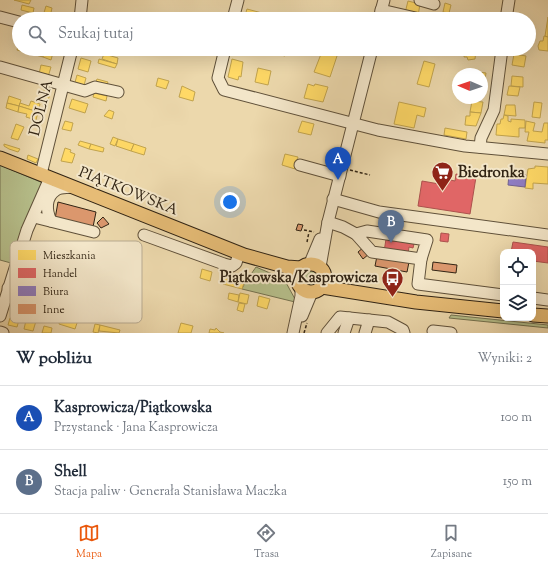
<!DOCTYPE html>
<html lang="pl">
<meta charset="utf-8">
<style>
body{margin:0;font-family:"Sorts Mill Goudy",serif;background:#f6f6f7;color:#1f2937}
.controls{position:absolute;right:12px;bottom:12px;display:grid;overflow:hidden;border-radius:8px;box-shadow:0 4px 16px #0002}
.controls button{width:36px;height:36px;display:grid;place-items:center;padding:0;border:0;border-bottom:1px solid #e0e1e3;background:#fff;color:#1f2937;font:20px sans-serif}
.compass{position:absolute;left:452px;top:68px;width:36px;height:36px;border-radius:50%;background:#fff;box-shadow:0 4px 16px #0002;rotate:272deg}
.you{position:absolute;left:230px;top:202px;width:14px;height:14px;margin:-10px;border:3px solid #fff;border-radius:50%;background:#1a73e8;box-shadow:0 0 0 6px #1a73e833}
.badge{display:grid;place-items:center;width:26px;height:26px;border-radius:50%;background:#ea580c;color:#fff;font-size:13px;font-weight:700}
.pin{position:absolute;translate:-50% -33px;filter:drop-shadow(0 1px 2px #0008)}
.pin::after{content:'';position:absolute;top:21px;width:14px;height:12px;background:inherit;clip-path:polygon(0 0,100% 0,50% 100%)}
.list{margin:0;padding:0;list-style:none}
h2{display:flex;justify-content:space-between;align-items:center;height:52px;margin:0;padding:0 16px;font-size:17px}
h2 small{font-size:13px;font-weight:400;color:#747a83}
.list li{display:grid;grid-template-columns:26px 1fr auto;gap:12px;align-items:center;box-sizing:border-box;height:64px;padding:0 16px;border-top:1px solid #e0e1e3}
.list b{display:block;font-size:15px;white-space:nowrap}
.list p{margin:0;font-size:13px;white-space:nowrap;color:#747a83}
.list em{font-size:13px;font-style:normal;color:#747a83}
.icon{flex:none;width:22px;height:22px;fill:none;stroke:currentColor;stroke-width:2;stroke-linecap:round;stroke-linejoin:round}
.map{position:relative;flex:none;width:548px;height:333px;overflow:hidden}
.search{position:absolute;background:#fff;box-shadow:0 4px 16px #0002;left:12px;right:12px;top:12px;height:44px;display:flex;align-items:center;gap:10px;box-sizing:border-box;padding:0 14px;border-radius:22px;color:#747a83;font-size:15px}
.sheet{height:180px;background:#fff}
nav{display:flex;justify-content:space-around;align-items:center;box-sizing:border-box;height:56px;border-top:1px solid #e0e1e3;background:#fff;font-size:11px;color:#747a83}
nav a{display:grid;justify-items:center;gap:2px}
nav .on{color:#ea580c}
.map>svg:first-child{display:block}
.green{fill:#b6bf8b;stroke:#747250}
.homes{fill:#ffd966;stroke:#c1a34d}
.shops{fill:#e06666;stroke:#ac524d}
.offices{fill:#8e7cc3;stroke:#72628e}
.building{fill:#db976d;stroke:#312414}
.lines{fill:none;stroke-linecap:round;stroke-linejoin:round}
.minor-casing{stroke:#60513a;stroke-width:13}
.major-casing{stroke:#312414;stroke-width:15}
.path{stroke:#312414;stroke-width:1.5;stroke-dasharray:3 2;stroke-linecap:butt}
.minor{stroke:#f3e6c9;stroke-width:11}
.major{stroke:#e6bc76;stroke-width:13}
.labels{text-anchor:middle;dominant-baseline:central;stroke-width:4;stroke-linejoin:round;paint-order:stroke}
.street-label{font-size:15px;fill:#312414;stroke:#f3e6c9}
.poi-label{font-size:15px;font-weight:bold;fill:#312414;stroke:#f3e6c9;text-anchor:start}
.key{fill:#f3e6c9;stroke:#b9ac93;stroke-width:1}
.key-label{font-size:11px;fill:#312414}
</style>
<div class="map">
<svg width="548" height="333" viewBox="0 0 548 333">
<rect width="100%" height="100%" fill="#ecd8ac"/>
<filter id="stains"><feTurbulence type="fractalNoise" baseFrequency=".005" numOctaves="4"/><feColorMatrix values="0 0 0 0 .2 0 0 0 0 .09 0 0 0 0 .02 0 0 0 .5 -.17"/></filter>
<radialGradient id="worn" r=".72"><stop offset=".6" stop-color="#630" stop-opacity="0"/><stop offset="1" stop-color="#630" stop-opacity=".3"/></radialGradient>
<!-- green -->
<g class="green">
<path d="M 0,165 L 43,183 L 11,263 L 0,260 Z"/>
<path d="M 256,267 L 284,279 L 295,299 L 295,302 L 242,289 C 243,285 254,270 256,267 Z"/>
<circle cx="311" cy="278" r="9"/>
<path d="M 451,315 L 548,325 L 548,328 L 449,318 Z"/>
</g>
<!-- homes -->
<g class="homes">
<path d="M 14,0 L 31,0 L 29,4 Z"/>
<path d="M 408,1 L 420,4 L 418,16 L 405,13 Z"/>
<path d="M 445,3 L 451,5 L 449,13 L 443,12 Z"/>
<path d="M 22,5 L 34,8 L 33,13 L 21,10 Z"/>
<path d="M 46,6 L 52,8 L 50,17 L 43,16 Z"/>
<path d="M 247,9 L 277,17 L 276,19 L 244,19 Z"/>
<path d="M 147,13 L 152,14 L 151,16 L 160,19 L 145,19 Z"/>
<path d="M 203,13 L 219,17 L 218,19 L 201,19 Z"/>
<path d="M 480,14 L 493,16 L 493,19 L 479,19 Z"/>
<path d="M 548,17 L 548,37 L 545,36 Z"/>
<path d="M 544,36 L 548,37 L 548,51 L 539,50 L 538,46 L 540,41 L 543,41 Z"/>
<path d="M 19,43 L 19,49 L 34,49 L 42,51 L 43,57 L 17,50 Z"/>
<path d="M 45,49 L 54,49 L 51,60 L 43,57 Z"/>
<path d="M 247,49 L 258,49 L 257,54 L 247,51 Z"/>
<path d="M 278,49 L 287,49 L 285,56 L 277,54 Z"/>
<path d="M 323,49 L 336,49 L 335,52 L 338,53 L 330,77 L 314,72 Z"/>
<path d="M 465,49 L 476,50 L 475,59 L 468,60 L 467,57 L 464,57 Z"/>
<path d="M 104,54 L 118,58 L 117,64 L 102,59 Z"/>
<path d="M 514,54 L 526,56 L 524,67 L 512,65 Z"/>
<path d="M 81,58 L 91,61 L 88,72 L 78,69 Z"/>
<path d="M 99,59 L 117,64 L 115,68 L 98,63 Z"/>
<path d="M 232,59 L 243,62 L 241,77 L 239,76 L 238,80 L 228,77 Z"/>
<path d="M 424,61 L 435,64 L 429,87 L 417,84 Z"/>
<path d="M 41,65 L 51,67 L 48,77 L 39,74 Z"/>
<path d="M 258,68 L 271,71 L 268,85 L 255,82 Z"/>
<path d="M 471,71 L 486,73 L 483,92 L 482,74 L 471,74 Z"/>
<path d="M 77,75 L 86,78 L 83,89 L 74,86 Z"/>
<path d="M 512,76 L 523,77 L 523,87 L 511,86 Z"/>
<path d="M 158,78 L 169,81 L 166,89 L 156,86 Z"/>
<path d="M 97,79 L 108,82 L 106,87 L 95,84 Z"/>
<path d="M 308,84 L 314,86 L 315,84 L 328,87 L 323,102 L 304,98 Z"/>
<path d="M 182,86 L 195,92 L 193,101 L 179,97 Z"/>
<path d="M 509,86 L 520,87 L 518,96 L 507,95 Z"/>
<path d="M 43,90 L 51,92 L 48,100 L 41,98 Z"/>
<path d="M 94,93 L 107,96 L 106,101 L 93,97 Z"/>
<path d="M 9,96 L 21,100 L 19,106 L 7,103 Z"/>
<path d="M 72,99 L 88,104 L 85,113 L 69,108 Z"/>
<path d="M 31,101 L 40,104 L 38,112 L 19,106 L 20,103 L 29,106 Z"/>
<path d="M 472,101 L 483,102 L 481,113 L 470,112 Z"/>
<path d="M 399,102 L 426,108 L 424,117 L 417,115 L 414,128 L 394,124 Z"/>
<path d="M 534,102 L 542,103 L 540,118 L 532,117 Z"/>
<path d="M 7,103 L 19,106 L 18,112 L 6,108 Z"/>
<path d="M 506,105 L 515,105 L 516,116 L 504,115 Z"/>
<path d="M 19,106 L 38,112 L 36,120 L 26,117 L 27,114 L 18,112 Z"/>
<path d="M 109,110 L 114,112 L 112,119 L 104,116 Z"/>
<path d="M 470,112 L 481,113 L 476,126 L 465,125 L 466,116 L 470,116 Z"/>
<path d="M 504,115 L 508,116 L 508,121 L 511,122 L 511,119 L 525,120 L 525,128 L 519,128 L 519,137 L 496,135 L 497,124 L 500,124 L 501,119 L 503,119 Z"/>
<path d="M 65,121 L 73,123 L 71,131 L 62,129 Z"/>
<path d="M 302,121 L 314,124 L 311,135 L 298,132 Z"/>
<path d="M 526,121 L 535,123 L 533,131 L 542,132 L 544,123 L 548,123 L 548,140 L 545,140 L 545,143 L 527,141 L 529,132 L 525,132 Z"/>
<path d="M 16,124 L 24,127 L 18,140 L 11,138 Z"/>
<path d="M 445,128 L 467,132 L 466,139 L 444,135 Z"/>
<path d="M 113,137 L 118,139 L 115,146 L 110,144 Z"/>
<path d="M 118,139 L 134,144 L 131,151 L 116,146 Z"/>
<path d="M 80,141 L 91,144 L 89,149 L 78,145 Z"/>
<path d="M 4,144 L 20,149 L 18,152 L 9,149 L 4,146 Z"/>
<path d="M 91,144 L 104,148 L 103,152 L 89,149 Z"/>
<path d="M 134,144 L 146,148 L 144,155 L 131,151 Z"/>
<path d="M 65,148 L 71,150 L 70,152 L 75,154 L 72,163 L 61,161 Z"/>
<path d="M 285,154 L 298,157 L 295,169 L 282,165 Z"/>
<path d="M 28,155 L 38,159 L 36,163 L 27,159 Z"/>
<path d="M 535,166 L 548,167 L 548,184 L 533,183 L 533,189 L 525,188 L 528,169 L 535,168 Z"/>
<path d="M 202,269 L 212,272 L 210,281 L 200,278 Z"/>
<path d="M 224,278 L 244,283 L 242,289 L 223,284 Z"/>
<path d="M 229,293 L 239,295 L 238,302 L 228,299 Z"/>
<path d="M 240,293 L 249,295 L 247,304 L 238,302 Z"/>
<path d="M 259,296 L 270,299 L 267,309 L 257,306 Z"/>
<path d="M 11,299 L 28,304 L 25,311 L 21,309 L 22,307 L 15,304 L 14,307 L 9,306 Z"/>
<path d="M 239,303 L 245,304 L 243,312 L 237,310 Z"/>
<path d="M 57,313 L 78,320 L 75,329 L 59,324 L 60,318 L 56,317 Z"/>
<path d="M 27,316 L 36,321 L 33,331 L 24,329 Z"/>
<path d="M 10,318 L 19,320 L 17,327 L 8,325 Z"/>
<path d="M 181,323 L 193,326 L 191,333 L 178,333 Z"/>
<path d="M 95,324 L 100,325 L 98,333 L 93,332 Z"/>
<path d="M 100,325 L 120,330 L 119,333 L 99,331 Z"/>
<path d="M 44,326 L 52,328 L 51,333 L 42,333 Z"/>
<path d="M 216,328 L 220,332 L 224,333 L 209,333 L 210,329 L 215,330 Z"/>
</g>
<!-- shops -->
<g class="shops">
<path d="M 456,174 L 476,177 L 470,214 L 418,206 L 422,181 L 445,185 L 446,179 L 455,181 Z"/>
<path d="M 441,233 L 449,234 L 448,242 L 440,241 Z"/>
<path d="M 386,239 L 414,244 L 413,248 L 409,247 L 408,254 L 384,252 Z"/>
<path d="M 513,242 L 548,247 L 548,263 L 533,261 L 533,252 L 511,252 Z"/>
</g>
<!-- offices -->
<path class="offices" d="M 509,174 L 526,175 L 525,187 L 508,185 Z"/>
<!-- building -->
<g class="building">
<path d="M 58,202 L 96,212 L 93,227 L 55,219 Z"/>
<path d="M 103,217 L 109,224 L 101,228 L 97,223 Z"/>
<path d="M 298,224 L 303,225 L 301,231 L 296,230 Z"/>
<path d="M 364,247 L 369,254 L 363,259 L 358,252 Z"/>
<path d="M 377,256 L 409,262 L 407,272 L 375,266 Z"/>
<path d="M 433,262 L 457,265 L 456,273 L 432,270 Z"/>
</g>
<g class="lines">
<defs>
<g id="minor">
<path d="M 420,0 L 434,4"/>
<path d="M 381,10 L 420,19"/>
<path d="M 0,17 L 19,22"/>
<path d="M 80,19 L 82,0"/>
<path d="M 233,19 L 238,0"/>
<path d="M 379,19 L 384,0"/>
<path d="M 506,19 L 509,0"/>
<path d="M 225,49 L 218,78 L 224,90 L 378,130 L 465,146 L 548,154"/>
<path d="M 0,67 L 85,91 L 95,87 L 118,92"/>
<path d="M 480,147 L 481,138 L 494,110 L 502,49"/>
<path d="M 300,165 L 340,176"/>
<path d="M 41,174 L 72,49"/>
<path d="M 333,199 L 379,212 L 548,235"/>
<path d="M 34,217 L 94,232"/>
<path d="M 51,221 C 46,211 45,197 56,190 C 60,187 67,188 72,187"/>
<path d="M 328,222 L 343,227 L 356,234 L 372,252 L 421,259 L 418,284 L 503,295"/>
<path d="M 356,234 L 367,231 L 427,240 L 421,259"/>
<path d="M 144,235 L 224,264 L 232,266 L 236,263 L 239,253"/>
<path d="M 310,263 L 320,239"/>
<path d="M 320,267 L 328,222 L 372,49"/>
<path d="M 8,288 L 82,306"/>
<path d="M 533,298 L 548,300"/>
<path d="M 0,316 L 27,230 L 50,178"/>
<path d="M 302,316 L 312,292"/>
<path d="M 433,331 L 451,333"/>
<path d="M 0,332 L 3,333"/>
<path d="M 293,333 L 301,296 L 301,288"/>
<path d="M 327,333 L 340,317 L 388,322 L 403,330 L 404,333"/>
<path d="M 344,333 L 349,318"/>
<path d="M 365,333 L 369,320"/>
</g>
<g id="major">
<path d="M 0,158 L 244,255 L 287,267 L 301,268"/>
<circle cx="311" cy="278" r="14"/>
<path d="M 322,287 L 416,302 L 503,311"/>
<path d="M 533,315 L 548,316"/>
</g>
</defs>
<!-- minor casing -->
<use href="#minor" class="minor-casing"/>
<!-- major casing -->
<use href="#major" class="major-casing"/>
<!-- path -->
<g class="path">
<path d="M 350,170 L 370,175"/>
<path d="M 304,230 L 314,232"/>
<path d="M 307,242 L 309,232"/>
<path d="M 304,333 L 307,323"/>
</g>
<!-- minor -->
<use href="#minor" class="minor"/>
<!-- major -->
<use href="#major" class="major"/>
</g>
<!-- icons -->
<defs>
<symbol id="supermarket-pin" viewBox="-11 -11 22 30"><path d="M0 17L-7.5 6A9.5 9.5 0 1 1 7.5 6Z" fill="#8f2418" stroke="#f3e6c9"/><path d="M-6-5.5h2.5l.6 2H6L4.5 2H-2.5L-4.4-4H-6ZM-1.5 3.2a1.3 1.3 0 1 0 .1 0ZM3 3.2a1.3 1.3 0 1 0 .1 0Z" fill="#fff"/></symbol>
<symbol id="bus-pin" viewBox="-11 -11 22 30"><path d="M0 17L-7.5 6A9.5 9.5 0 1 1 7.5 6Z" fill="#8f2418" stroke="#f3e6c9"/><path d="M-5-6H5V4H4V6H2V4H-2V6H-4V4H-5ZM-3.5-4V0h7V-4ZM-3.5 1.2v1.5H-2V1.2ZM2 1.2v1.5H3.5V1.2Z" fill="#fff"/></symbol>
</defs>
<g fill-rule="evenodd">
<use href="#supermarket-pin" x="430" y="160" width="25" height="34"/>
<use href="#bus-pin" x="380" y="266" width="25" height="34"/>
</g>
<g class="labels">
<!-- street labels -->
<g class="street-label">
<text transform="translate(42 108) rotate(-76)">DOLNA</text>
<text transform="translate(128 192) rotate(22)">PIĄTKOWSKA</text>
</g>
<!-- poi labels -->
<g class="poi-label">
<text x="458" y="173">Biedronka</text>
<text x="378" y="278" text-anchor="end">Piątkowska/Kasprowicza</text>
</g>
</g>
<!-- legend -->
<rect x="10" y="241" width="132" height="82" rx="6" class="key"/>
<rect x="18" y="250" width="18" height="10" fill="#ffd966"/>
<rect x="18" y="268" width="18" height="10" fill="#e06666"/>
<rect x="18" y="286" width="18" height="10" fill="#8e7cc3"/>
<rect x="18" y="304" width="18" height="10" fill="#db976d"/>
<g class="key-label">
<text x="43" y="259">Mieszkania</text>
<text x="43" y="277">Handel</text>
<text x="43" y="295">Biura</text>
<text x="43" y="313">Inne</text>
</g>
<rect width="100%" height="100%" filter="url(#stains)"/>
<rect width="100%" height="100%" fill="url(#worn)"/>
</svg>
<div class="controls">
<button><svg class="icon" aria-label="locate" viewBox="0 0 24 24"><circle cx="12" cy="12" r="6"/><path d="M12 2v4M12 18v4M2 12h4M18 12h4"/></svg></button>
<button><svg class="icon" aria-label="layers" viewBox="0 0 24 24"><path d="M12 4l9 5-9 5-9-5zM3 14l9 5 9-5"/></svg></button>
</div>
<svg class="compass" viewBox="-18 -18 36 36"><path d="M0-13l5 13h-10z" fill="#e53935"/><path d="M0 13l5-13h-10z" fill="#747a83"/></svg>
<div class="you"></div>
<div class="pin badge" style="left:338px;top:180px;background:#1a4fb4">A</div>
<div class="pin badge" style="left:391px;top:243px;background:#5c6f8a">B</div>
<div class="search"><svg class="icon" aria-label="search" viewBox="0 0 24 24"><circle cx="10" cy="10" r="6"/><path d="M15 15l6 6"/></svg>Szukaj tutaj</div>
</div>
<section class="sheet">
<h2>W pobliżu<small>Wyniki: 2</small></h2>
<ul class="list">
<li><span class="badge" style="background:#1a4fb4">A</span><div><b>Kasprowicza/Piątkowska</b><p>Przystanek · Jana Kasprowicza</p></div><em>100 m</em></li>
<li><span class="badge" style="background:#5c6f8a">B</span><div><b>Shell</b><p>Stacja paliw · Generała Stanisława Maczka</p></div><em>150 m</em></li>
</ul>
</section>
<nav>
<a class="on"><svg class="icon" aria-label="map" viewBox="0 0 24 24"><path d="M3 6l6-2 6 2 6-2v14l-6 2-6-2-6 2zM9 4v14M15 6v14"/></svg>Mapa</a>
<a><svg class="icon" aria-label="directions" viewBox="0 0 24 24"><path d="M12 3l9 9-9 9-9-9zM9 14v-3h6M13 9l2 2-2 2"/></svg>Trasa</a>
<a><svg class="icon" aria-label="saved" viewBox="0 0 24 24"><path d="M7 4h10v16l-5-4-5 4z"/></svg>Zapisane</a>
</nav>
